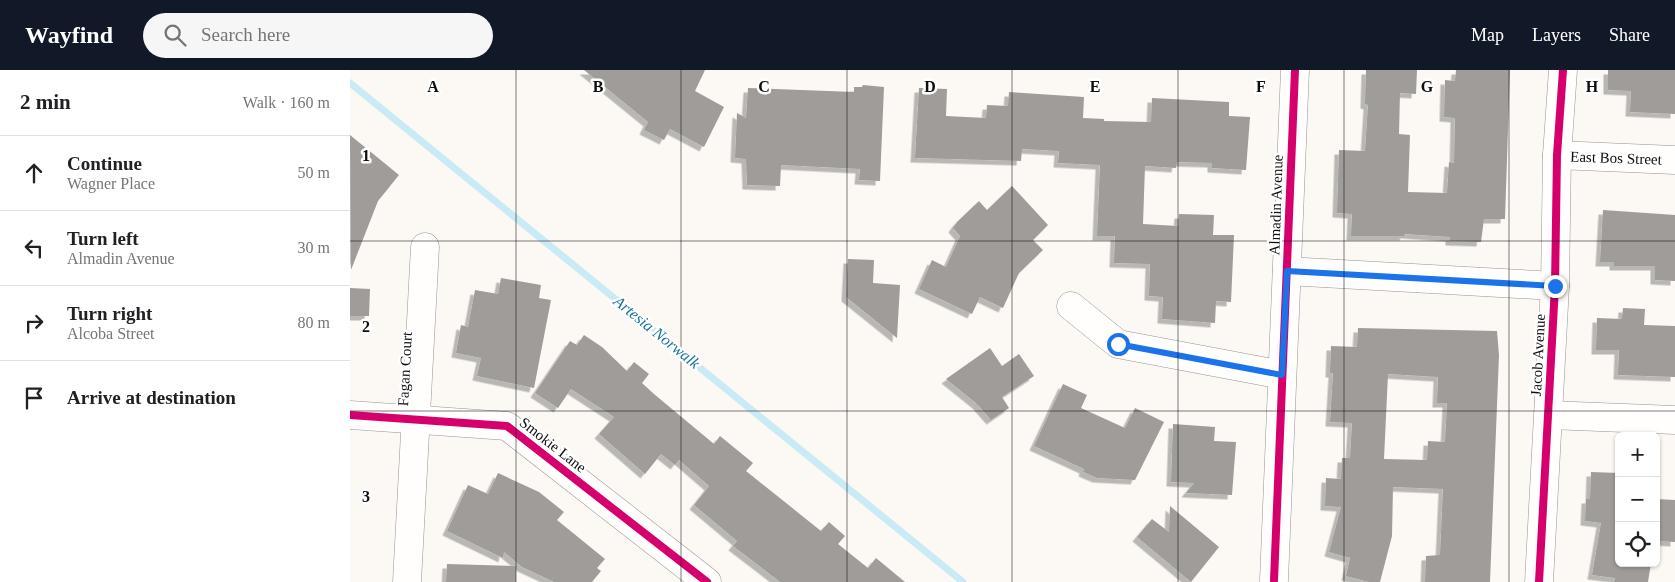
<!DOCTYPE html>
<meta charset="utf-8">
<style>
body{margin:0;font-family:"Times New Roman",serif;background:#f6f6f6;color:#202124}
.controls{position:absolute;right:15px;bottom:15px;display:grid;overflow:hidden;border-radius:8px;box-shadow:0 1px 4px #0004}
.controls button{width:45px;height:45px;display:grid;place-items:center;padding:0;border:0;border-bottom:1px solid #e0e0e0;background:#fff;color:#202124;font:25px sans-serif}
.stop{position:absolute;width:15px;height:15px;margin:-11px;border:4px solid #1a73e8;border-radius:50%;background:#fff}
.stop.end{background:#1a73e8;border-color:#fff;box-shadow:0 1px 5px #0008}
.list{margin:0;padding:0;list-style:none}
h2{display:flex;justify-content:space-between;align-items:center;height:65px;margin:0;padding:0 20px;font-size:21px}
h2 small{font-size:16px;font-weight:400;color:#757577}
.list li{display:grid;grid-template-columns:32px 1fr auto;gap:15px;align-items:center;box-sizing:border-box;height:75px;padding:0 20px;border-top:1px solid #e0e0e0}
.list b{display:block;font-size:19px;white-space:nowrap}
.list p{margin:0;font-size:16px;white-space:nowrap;color:#757577}
.list em{font-size:16px;font-style:normal;color:#757577}
.icon{flex:none;width:28px;height:28px;fill:none;stroke:currentColor;stroke-width:2;stroke-linecap:round;stroke-linejoin:round}
.map{position:relative;flex:none;width:1325px;height:512px;overflow:hidden}
header{display:flex;align-items:center;gap:30px;box-sizing:border-box;height:70px;padding:0 25px;background:#111827;color:#fff}
header strong{font-size:24px}
nav{display:flex;gap:28px;margin-inline-start:auto;font-size:18px}
.search{width:350px;height:45px;background:#f6f6f6;display:flex;align-items:center;gap:12px;box-sizing:border-box;padding:0 18px;border-radius:28px;color:#757577;font-size:19px}
main{display:flex}
aside{flex:1;background:#fff}
.map>svg:first-child{display:block}
.lines{fill:none;stroke-linecap:round;stroke-linejoin:round}
.stream{stroke:#caeaf5;stroke-width:7}
.building{fill:#9f9c99;fill-rule:evenodd;filter:url(#shadow)}
.minor-casing{stroke:#959492;stroke-width:29}
.minor{stroke:#fffefd;stroke-width:28}
.cycleway-casing{stroke:#fff;stroke-width:11}
.cycleway{stroke:#d6006c;stroke-width:8}
.route{stroke:#1a73e8;stroke-width:6}
.grid{fill:none;stroke:#0e0e0e;stroke-width:1;stroke-opacity:0.55}
.labels{text-anchor:middle;dominant-baseline:central;stroke-width:5;stroke-linejoin:round;paint-order:stroke}
.street-label{font-size:15px;fill:#0e0e0e;stroke:#fff}
.water-label{font-size:16px;font-style:italic;fill:#19729f;stroke:#fff}
.grid-label{font-size:16px;text-anchor:middle;font-weight:bold;fill:#0e0e0e;stroke:#fff;stroke-width:5;stroke-linejoin:round;paint-order:stroke}
</style>
<header>
<strong>Wayfind</strong>
<div class="search"><svg class="icon" aria-label="search" viewBox="0 0 24 24"><circle cx="10" cy="10" r="6"/><path d="M15 15l6 6"/></svg>Search here</div>
<nav><a>Map</a><a>Layers</a><a>Share</a></nav>
</header>
<main>
<aside>
<h2>2 min<small>Walk · 160 m</small></h2>
<ul class="list">
<li><svg class="icon" aria-label="ahead" viewBox="0 0 24 24"><path d="M12 20V5M6 11l6-6 6 6"/></svg><div><b>Continue</b><p>Wagner Place</p></div><em>50 m</em></li>
<li><svg class="icon" aria-label="left" viewBox="0 0 24 24"><path d="M17 20v-9H6M10 6l-5 5 5 5"/></svg><div><b>Turn left</b><p>Almadin Avenue</p></div><em>30 m</em></li>
<li><svg class="icon" aria-label="right" viewBox="0 0 24 24"><path d="M7 20v-9h11M14 6l5 5-5 5"/></svg><div><b>Turn right</b><p>Alcoba Street</p></div><em>80 m</em></li>
<li><svg class="icon" aria-label="arrive" viewBox="0 0 24 24"><path d="M6 21V4h12l-3 4 3 4H6"/></svg><div><b>Arrive at destination</b></div></li>
</ul>
</aside>
<div class="map">
<svg width="1325" height="512" viewBox="0 0 1325 512">
<defs>
<filter id="shadow"><feDropShadow dx="-4.5" dy="4.5" stdDeviation="0" flood-color="#0004"/></filter>
</defs>
<rect width="100%" height="100%" fill="#fcf9f4"/>
<g class="lines">
<!-- stream -->
<path class="stream" d="M 0,13 L 613,512"/>
</g>
<!-- building -->
<g class="building">
<path d="M 234,0 L 355,0 L 345,21 L 374,37 L 354,77 L 320,59 L 314,70 L 294,60 L 298,52 Z"/>
<path d="M 1016,0 L 1067,0 L 1066,24 L 1050,23 L 1049,64 L 1060,65 L 1058,122 L 1097,123 L 1099,92 L 1104,93 L 1105,48 L 1094,47 L 1095,10 L 1105,11 L 1106,0 L 1160,0 L 1155,149 L 1134,149 L 1131,172 L 1100,171 L 1100,167 L 1055,164 L 1054,166 L 1001,166 L 1002,144 L 987,143 L 989,80 L 1015,81 L 1018,35 L 1015,34 Z"/>
<path d="M 1258,0 L 1325,0 L 1325,44 L 1280,42 L 1281,21 L 1258,20 Z"/>
<path d="M 513,15 L 534,17 L 530,111 L 509,110 L 510,99 L 431,95 L 430,116 L 397,115 L 396,89 L 385,88 L 387,43 L 396,48 L 398,18 L 504,22 L 504,17 L 512,17 Z"/>
<path d="M 569,18 L 597,19 L 596,46 L 636,48 L 637,35 L 658,36 L 659,22 L 734,27 L 733,48 L 754,49 L 754,51 L 801,52 L 802,28 L 879,32 L 879,46 L 900,47 L 896,100 L 862,98 L 862,93 L 827,92 L 826,98 L 795,96 L 793,154 L 828,156 L 829,144 L 864,145 L 863,165 L 884,165 L 881,232 L 866,231 L 865,253 L 812,249 L 813,227 L 799,226 L 800,194 L 764,193 L 765,166 L 747,166 L 750,95 L 708,93 L 709,81 L 672,79 L 671,91 L 565,88 Z"/>
<path d="M 0,65 L 49,105 L 28,131 L 1,200 Z"/>
<path d="M 662,116 L 698,155 L 683,170 L 693,180 L 669,203 L 653,238 L 630,227 L 622,244 L 569,219 L 582,190 L 596,197 L 610,166 L 603,158 L 607,152 L 629,131 L 637,140 Z"/>
<path d="M 1253,140 L 1325,145 L 1325,211 L 1305,210 L 1305,196 L 1264,196 L 1264,192 L 1250,192 Z"/>
<path d="M 498,189 L 524,190 L 523,213 L 550,215 L 547,268 L 496,227 Z"/>
<path d="M 151,208 L 191,215 L 189,228 L 201,230 L 184,318 L 127,306 L 131,288 L 106,283 L 111,255 L 118,257 L 125,220 L 148,224 Z"/>
<path d="M 0,218 L 20,219 L 19,246 L 0,246 Z"/>
<path d="M 1273,238 L 1295,239 L 1294,255 L 1325,256 L 1325,307 L 1268,305 L 1269,280 L 1246,280 L 1247,248 L 1272,249 Z"/>
<path d="M 1008,258 L 1147,261 L 1149,285 L 1140,512 L 1075,512 L 1076,486 L 1090,485 L 1093,419 L 1043,417 L 1042,466 L 1030,512 L 1019,512 L 996,506 L 1000,488 L 979,482 L 991,437 L 975,436 L 976,408 L 991,409 L 992,388 L 1000,388 L 1002,353 L 980,352 L 983,303 L 980,303 L 981,276 L 1007,277 ZM 1038,304 L 1088,307 L 1087,333 L 1097,333 L 1095,372 L 1078,371 L 1077,390 L 1034,389 Z"/>
<path d="M 234,265 L 252,277 L 277,301 L 284,292 L 299,304 L 292,313 L 304,324 L 364,374 L 370,366 L 403,393 L 396,401 L 471,461 L 479,452 L 495,466 L 488,474 L 518,498 L 526,488 L 555,512 L 430,512 L 383,476 L 387,471 L 344,435 L 359,416 L 329,390 L 325,395 L 311,384 L 295,404 L 249,364 L 264,347 L 221,319 L 208,338 L 185,323 L 220,271 L 227,275 Z"/>
<path d="M 640,278 L 652,296 L 669,284 L 684,306 L 652,327 L 659,338 L 641,350 L 627,334 L 596,309 Z"/>
<path d="M 713,314 L 737,325 L 731,338 L 775,358 L 785,338 L 814,352 L 785,410 L 747,408 L 733,402 L 734,399 L 684,376 Z"/>
<path d="M 823,354 L 865,357 L 864,371 L 886,372 L 882,425 L 836,423 L 844,413 L 821,412 Z"/>
<path d="M 1241,402 L 1269,403 L 1269,493 L 1301,493 L 1298,512 L 1264,512 L 1265,508 L 1242,505 L 1251,453 L 1235,451 L 1236,429 L 1240,429 Z"/>
<path d="M 148,403 L 189,422 L 214,442 L 207,450 L 255,489 L 247,498 L 251,501 L 242,512 L 204,512 L 172,497 L 154,482 L 153,488 L 97,461 L 118,415 L 138,424 Z"/>
<path d="M 1306,429 L 1325,430 L 1325,472 L 1306,471 Z"/>
<path d="M 820,436 L 869,477 L 841,512 L 787,467 L 802,449 L 819,462 Z"/>
<path d="M 97,494 L 166,496 L 166,512 L 96,512 Z"/>
</g>
<g class="lines">
<defs>
<g id="minor">
<path d="M 1207,85 L 1325,90"/>
<path d="M 937,201 L 1205,216"/>
<path d="M 721,236 L 768,274 L 932,305"/>
<path d="M 0,345 L 157,356 L 357,512"/>
<path d="M 1199,345 L 1325,350"/>
<path d="M 924,510 L 945,0"/>
<path d="M 57,512 L 75,177"/>
<path d="M 1189,512 L 1205,216 L 1207,85 L 1213,0"/>
</g>
</defs>
<!-- minor casing -->
<use href="#minor" class="minor-casing"/>
<!-- minor -->
<use href="#minor" class="minor"/>
<defs>
<g id="cycleway">
<path d="M 0,345 L 157,356 L 357,512"/>
<path d="M 924,510 L 945,0"/>
<path d="M 1189,512 L 1205,216 L 1207,85 L 1213,0"/>
</g>
</defs>
<!-- cycleway casing -->
<use href="#cycleway" class="cycleway-casing"/>
<!-- cycleway -->
<use href="#cycleway" class="cycleway"/>
</g>
<g class="lines">
<!-- route -->
<path class="route" d="M 768,274 L 932,305 L 937,201 L 1205,216"/>
</g>
<!-- grid -->
<path class="grid" d="M 166,0 L 166,512M 331,0 L 331,512M 497,0 L 497,512M 662,0 L 662,512M 828,0 L 828,512M 994,0 L 994,512M 1159,0 L 1159,512M 0,171 L 1325,171M 0,341 L 1325,341"/>
<g class="labels">
<!-- street labels -->
<g class="street-label">
<text transform="translate(1266 88) rotate(2)">East Bos Street</text>
<text transform="translate(926 135) rotate(-88)">Almadin Avenue</text>
<text transform="translate(1188 285) rotate(-87)">Jacob Avenue</text>
<text transform="translate(55 299) rotate(-87)">Fagan Court</text>
<text transform="translate(203 375) rotate(38)">Smokie Lane</text>
</g>
<!-- water labels -->
<g class="water-label">
<text transform="translate(307 262) rotate(39)">Artesia Norwalk</text>
</g>
</g>
<g class="grid-label">
<text x="83" y="22">A</text>
<text x="248" y="22">B</text>
<text x="414" y="22">C</text>
<text x="580" y="22">D</text>
<text x="745" y="22">E</text>
<text x="911" y="22">F</text>
<text x="1077" y="22">G</text>
<text x="1242" y="22">H</text>
<text x="16" y="91">1</text>
<text x="16" y="262">2</text>
<text x="16" y="432">3</text>
</g>
</svg>
<div class="controls">
<button>+</button>
<button>−</button>
<button><svg class="icon" aria-label="locate" viewBox="0 0 24 24"><circle cx="12" cy="12" r="6"/><path d="M12 2v4M12 18v4M2 12h4M18 12h4"/></svg></button>
</div>
<div class="stop" style="left:768px;top:274px"></div>
<div class="stop end" style="left:1205px;top:216px"></div>
</div>
</main>
